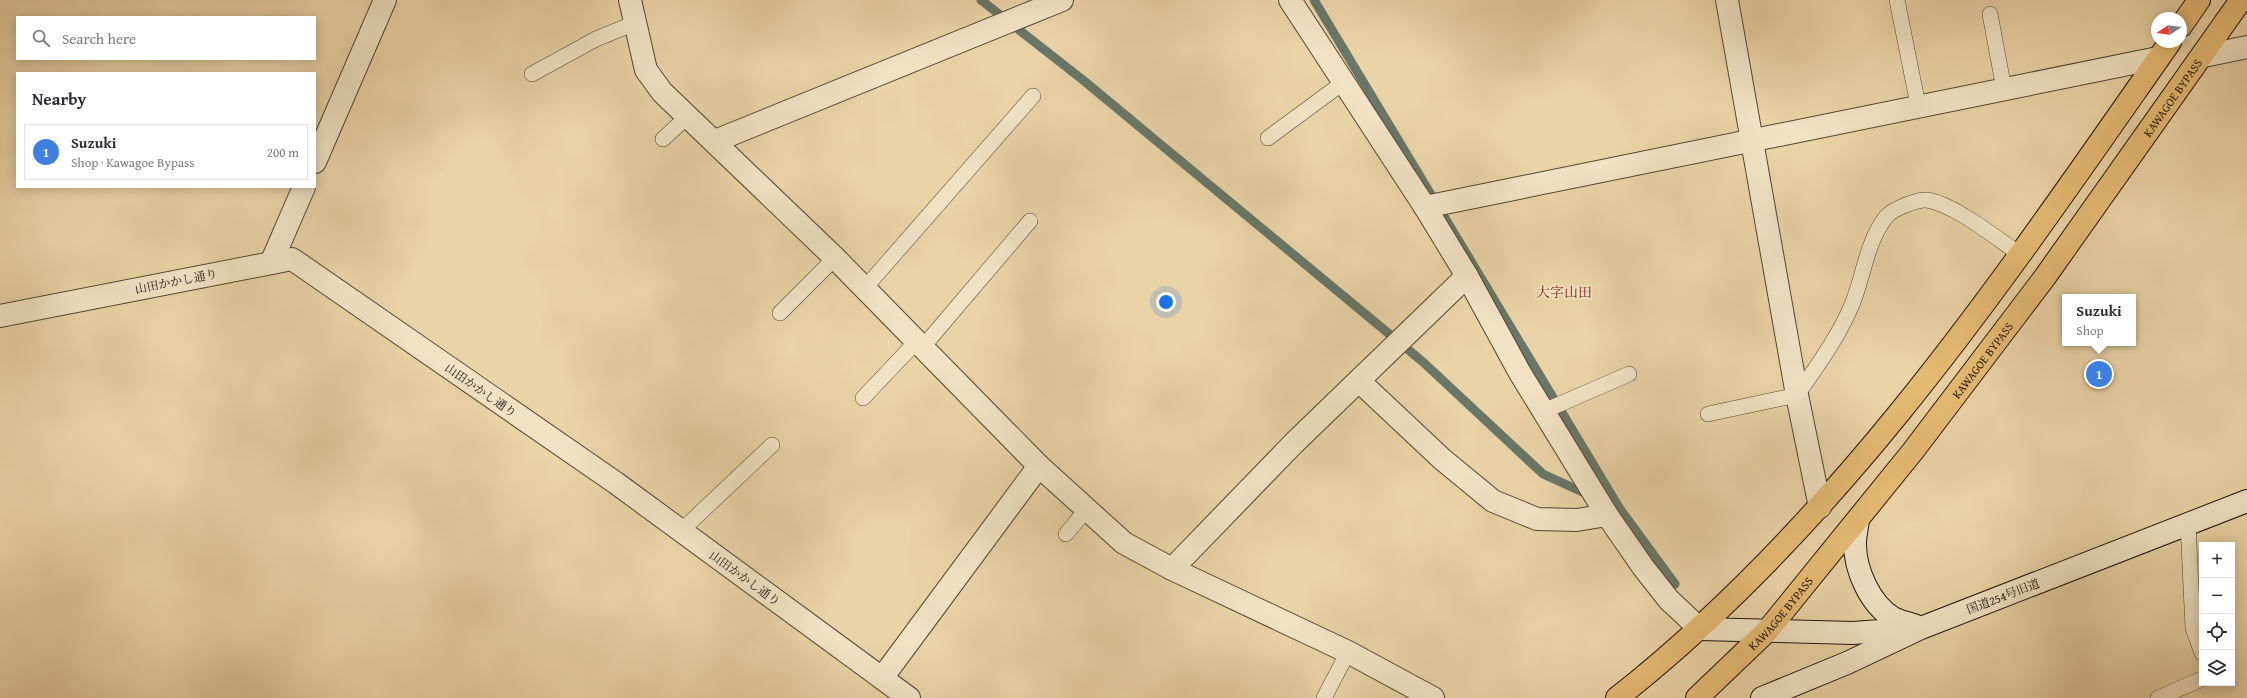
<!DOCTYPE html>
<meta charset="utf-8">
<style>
body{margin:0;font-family:"Gentium Book Plus","Noto Serif JP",serif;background:#f2f2f3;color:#2b2b33}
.controls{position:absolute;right:12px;bottom:12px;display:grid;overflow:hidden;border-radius:0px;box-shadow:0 2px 10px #0003}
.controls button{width:36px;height:36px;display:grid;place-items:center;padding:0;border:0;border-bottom:1px solid #e1e1e2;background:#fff;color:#2b2b33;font:20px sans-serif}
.compass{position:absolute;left:2151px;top:12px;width:36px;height:36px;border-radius:50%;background:#fff;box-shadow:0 2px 10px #0003;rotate:257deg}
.you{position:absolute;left:1166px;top:302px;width:14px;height:14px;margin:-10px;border:3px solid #fff;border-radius:50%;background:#1a73e8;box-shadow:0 0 0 6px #1a73e833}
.badge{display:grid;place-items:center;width:26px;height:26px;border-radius:50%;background:#8f2418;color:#fff;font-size:13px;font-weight:700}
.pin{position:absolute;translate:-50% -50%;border:2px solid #fff;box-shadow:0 1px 4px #0006}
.popup{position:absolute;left:2062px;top:294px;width:74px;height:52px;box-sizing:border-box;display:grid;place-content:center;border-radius:0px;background:#fff;filter:drop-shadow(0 1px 3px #0005);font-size:13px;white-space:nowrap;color:#7c7c81}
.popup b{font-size:15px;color:#2b2b33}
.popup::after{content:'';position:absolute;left:50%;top:100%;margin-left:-8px;border:8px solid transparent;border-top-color:#fff}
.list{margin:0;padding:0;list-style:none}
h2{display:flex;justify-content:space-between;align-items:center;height:52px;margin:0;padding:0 16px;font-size:17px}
h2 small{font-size:13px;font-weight:400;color:#7c7c81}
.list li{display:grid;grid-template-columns:26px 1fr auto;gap:12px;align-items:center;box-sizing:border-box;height:56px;margin:0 8px 8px;padding:0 8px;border:1px solid #e1e1e2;border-radius:0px}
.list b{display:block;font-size:15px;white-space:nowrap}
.list p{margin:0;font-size:13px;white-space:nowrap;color:#7c7c81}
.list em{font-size:13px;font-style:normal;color:#7c7c81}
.icon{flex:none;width:22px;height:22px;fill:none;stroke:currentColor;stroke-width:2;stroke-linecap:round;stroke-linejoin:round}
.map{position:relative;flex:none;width:2247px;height:698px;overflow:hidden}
.search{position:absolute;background:#fff;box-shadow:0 2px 10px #0003;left:16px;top:16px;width:300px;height:44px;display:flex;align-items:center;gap:10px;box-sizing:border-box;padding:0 14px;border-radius:0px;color:#7c7c81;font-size:15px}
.panel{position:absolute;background:#fff;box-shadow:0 2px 10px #0003;left:16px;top:72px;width:300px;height:116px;border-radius:0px}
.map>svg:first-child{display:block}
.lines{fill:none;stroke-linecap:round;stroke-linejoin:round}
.stream{stroke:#687767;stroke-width:9}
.lane-casing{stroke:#524434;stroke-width:16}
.street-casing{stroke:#524434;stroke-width:24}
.secondary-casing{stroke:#1f140f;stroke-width:24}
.highway-casing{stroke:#1f140f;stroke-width:24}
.lane{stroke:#f1e2c4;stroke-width:15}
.street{stroke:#f1e2c4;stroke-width:22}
.secondary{stroke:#f1e2c4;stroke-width:22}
.highway{stroke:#e5ba72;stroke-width:22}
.labels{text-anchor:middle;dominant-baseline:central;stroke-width:3.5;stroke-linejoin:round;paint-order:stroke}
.street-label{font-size:12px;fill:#1f140f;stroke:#f1e2c4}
.quarter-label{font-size:14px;fill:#7a1f14;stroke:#f1e2c4}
</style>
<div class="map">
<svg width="2247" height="698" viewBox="0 0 2247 698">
<rect width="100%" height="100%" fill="#ead3a5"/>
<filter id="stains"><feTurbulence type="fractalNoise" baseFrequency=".005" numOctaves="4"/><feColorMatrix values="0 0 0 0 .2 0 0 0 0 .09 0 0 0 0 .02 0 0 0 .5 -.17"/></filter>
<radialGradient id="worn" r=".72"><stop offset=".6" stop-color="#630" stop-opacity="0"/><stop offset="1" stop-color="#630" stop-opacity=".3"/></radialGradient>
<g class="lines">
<!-- stream -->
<g class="stream">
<path d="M 981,0 L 1083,80 L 1423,362 L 1543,474 L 1589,495"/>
<path d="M 1314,0 L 1620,509 L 1675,584"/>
<path d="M 1605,502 L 1620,509"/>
</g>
<defs>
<g id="lane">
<path d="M 1897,0 L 1918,105"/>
<path d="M 1990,14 L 2004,89"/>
<path d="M 532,74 L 596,39 L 635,23"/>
<path d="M 1268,138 L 1344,82"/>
<path d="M 663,139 L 688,116"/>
<path d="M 864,289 L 1033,96"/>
<path d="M 780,313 L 835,258"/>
<path d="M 922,348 L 1030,221"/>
<path d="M 863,398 L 916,342"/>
<path d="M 1544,411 L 1629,374"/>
<path d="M 1708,414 L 1797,395 C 1817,366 1840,335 1853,302 C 1864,274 1867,241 1886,217 C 1892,209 1918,199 1927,200 C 1956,205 1996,238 2021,255"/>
<path d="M 2188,524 L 2193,628 L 2202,653"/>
<path d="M 681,531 L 772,445"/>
<path d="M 1066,534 L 1086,510"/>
<path d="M 1324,698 L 1348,652"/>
<path d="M 2158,698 L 2202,679"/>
</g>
<g id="street">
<path d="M 630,0 L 646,70 L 662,92 L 835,258 L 1039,466 L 1124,543 L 1172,569 L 1348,652 L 1433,698"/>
<path d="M 1290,0 L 1425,207 L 1467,276 L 1520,373 L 1607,515 L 1643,567 L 1669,600 L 1700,629"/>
<path d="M 1727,0 L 1797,395 L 1820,507"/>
<path d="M 2204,56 L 2247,47"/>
<path d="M 715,141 L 1062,0"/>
<path d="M 315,162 L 385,0"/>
<path d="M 1425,207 L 2158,58"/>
<path d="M 271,263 L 304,187"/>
<path d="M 0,316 L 292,259 L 616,483 L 909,698"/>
<path d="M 1359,381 L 1442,459 L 1493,501 L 1537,519 L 1577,520 L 1607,515"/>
<path d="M 1172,569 L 1294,443 L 1467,276"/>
<path d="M 882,678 L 1039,466"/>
</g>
<g id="secondary">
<path d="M 1858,520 C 1857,528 1855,536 1855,544 C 1855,570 1870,604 1893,618 C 1900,622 1909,623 1916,626"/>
<path d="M 1700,629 L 1853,633 L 1908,629"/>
<path d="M 1762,698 L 1847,663 L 1921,628 L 2247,501"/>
</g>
<g id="highway">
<path d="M 2181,26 L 2199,0"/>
<path d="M 1617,698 C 1843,520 2006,276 2170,42"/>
<path id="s1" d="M 1697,698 L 1767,631 L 1913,451 L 2045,277 L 2241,0"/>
</g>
</defs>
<!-- lane casing -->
<use href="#lane" class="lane-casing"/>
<!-- street casing -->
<use href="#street" class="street-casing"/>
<!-- secondary casing -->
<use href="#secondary" class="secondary-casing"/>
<!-- highway casing -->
<use href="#highway" class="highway-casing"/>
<!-- lane -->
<use href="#lane" class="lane"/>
<!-- street -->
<use href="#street" class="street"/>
<!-- secondary -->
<use href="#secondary" class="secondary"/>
<!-- highway -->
<use href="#highway" class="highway"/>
</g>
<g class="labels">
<!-- street labels -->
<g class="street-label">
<text stroke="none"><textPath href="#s1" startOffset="767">KAWAGOE BYPASS</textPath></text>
<text transform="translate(176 281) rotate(-11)">山田かかし通り</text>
<text stroke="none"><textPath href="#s1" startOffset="443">KAWAGOE BYPASS</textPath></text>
<text transform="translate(481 390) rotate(35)">山田かかし通り</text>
<text transform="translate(745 578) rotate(36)">山田かかし通り</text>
<text transform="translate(2003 596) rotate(-21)">国道254号旧道</text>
<text stroke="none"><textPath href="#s1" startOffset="119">KAWAGOE BYPASS</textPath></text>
</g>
<!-- quarter labels -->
<g class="quarter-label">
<text x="1564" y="292">大字山田</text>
</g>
</g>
<rect width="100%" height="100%" filter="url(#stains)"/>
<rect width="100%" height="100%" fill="url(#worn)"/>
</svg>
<div class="controls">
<button>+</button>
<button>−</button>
<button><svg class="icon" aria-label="locate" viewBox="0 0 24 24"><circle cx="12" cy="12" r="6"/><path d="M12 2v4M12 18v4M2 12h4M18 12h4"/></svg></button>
<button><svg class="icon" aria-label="layers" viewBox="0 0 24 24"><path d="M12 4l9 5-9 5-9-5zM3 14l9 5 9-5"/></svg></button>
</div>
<svg class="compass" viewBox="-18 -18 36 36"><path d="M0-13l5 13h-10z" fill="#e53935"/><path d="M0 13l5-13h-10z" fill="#7c7c81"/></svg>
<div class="you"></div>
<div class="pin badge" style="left:2099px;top:374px;background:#3f7fe0">1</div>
<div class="popup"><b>Suzuki</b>Shop</div>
<div class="search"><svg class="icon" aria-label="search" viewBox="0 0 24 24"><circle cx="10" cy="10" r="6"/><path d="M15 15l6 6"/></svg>Search here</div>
<section class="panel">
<h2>Nearby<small></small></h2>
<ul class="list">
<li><span class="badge" style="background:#3f7fe0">1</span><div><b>Suzuki</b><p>Shop · Kawagoe Bypass</p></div><em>200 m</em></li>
</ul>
</section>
</div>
